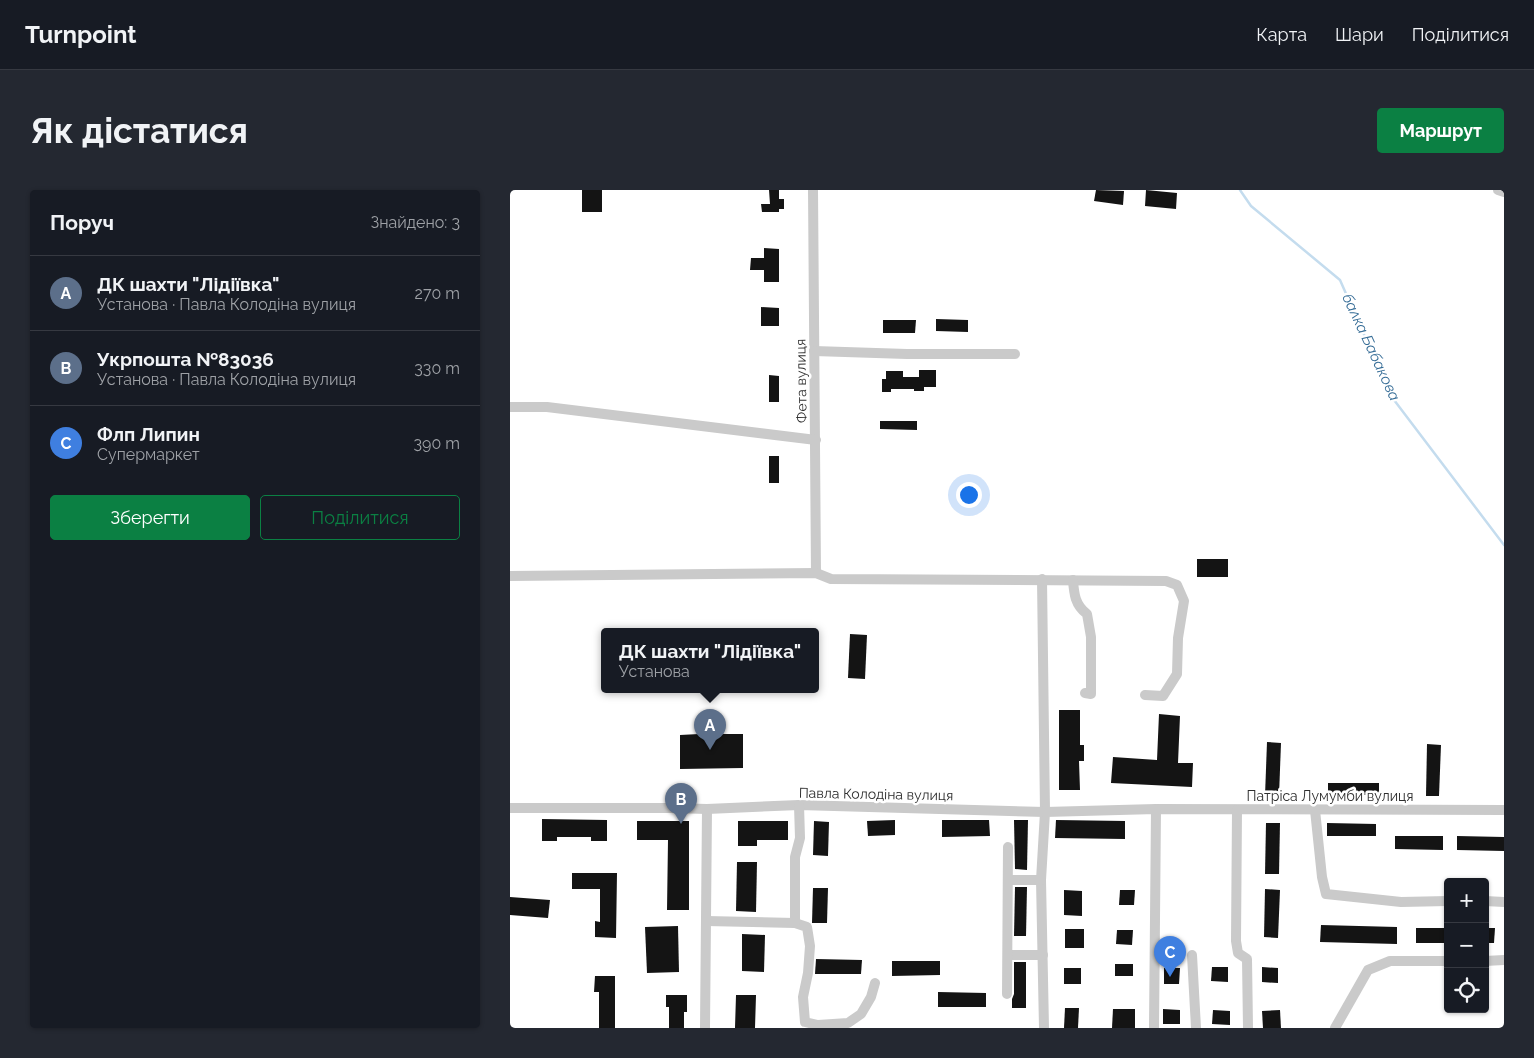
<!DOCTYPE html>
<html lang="uk">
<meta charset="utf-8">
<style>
body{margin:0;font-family:Raleway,sans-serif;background:#242831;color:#f1f3f6}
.controls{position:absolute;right:15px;bottom:15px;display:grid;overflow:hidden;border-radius:5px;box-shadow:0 1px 4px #0004}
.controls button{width:45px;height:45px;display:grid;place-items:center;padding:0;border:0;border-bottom:1px solid #363941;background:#171b24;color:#f1f3f6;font:25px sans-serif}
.you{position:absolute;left:458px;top:304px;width:18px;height:18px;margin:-12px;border:4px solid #fff;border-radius:50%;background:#1a73e8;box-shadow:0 0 0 8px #1a73e833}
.badge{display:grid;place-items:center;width:32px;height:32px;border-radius:50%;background:#0b8043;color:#fff;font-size:16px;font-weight:700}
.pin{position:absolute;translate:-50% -41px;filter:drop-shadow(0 1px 2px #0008)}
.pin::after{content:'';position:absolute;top:26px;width:18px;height:15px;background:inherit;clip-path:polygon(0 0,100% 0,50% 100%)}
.popup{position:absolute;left:91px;top:438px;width:218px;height:65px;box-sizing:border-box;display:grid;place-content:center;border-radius:5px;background:#171b24;filter:drop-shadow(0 1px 4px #0005);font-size:16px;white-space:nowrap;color:#9ea1a6}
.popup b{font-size:19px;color:#f1f3f6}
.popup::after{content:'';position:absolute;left:50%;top:100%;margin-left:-10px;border:10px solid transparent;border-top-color:#171b24}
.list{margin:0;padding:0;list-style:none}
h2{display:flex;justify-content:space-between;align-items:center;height:65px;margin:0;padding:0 20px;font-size:21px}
h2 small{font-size:16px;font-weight:400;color:#9ea1a6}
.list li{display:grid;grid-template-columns:32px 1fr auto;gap:15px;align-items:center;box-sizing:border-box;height:75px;padding:0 20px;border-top:1px solid #363941}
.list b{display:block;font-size:19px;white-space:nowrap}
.list p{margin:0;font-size:16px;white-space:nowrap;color:#9ea1a6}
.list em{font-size:16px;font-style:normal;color:#9ea1a6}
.actions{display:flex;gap:10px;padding:15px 20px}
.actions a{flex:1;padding:11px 0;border:1px solid #0b8043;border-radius:5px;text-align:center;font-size:18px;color:#0b8043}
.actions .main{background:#0b8043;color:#fff}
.icon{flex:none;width:28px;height:28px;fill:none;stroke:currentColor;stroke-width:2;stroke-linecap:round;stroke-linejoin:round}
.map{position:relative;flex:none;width:994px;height:838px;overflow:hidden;border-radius:5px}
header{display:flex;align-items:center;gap:30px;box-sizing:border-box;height:70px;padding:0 25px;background:#171b24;border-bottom:1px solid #363941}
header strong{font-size:24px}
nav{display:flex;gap:28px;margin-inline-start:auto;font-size:18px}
.intro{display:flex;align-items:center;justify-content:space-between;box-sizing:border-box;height:120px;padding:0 30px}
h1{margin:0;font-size:35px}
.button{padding:12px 22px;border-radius:5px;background:#0b8043;color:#fff;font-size:18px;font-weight:700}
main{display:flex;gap:30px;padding:0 30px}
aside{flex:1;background:#171b24;border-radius:5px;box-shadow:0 1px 4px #0004}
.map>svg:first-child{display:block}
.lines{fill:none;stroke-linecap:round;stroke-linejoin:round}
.stream{stroke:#c4dcee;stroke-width:2.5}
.building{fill:#141414}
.minor{stroke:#cacaca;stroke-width:10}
.labels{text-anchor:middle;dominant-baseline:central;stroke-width:5;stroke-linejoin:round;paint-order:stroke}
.street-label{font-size:14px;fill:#2d2d2d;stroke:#fff}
.water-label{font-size:15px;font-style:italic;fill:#356c96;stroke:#fff}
</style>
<header>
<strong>Turnpoint</strong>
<nav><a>Карта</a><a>Шари</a><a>Поділитися</a></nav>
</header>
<div class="intro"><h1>Як дістатися</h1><a class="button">Маршрут</a></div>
<main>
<aside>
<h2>Поруч<small>Знайдено: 3</small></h2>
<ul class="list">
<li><span class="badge" style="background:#5c6f8a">A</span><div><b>ДК шахти &quot;Лідіївка&quot;</b><p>Установа · Павла Колодіна вулиця</p></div><em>270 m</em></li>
<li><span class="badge" style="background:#5c6f8a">B</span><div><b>Укрпошта №83036</b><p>Установа · Павла Колодіна вулиця</p></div><em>330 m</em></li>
<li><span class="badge" style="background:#3f7fe0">C</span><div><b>Флп Липин</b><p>Супермаркет</p></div><em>390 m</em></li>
</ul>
<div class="actions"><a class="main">Зберегти</a><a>Поділитися</a></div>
</aside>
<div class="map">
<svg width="994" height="838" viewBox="0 0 994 838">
<rect width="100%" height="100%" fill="#fff"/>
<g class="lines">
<!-- stream -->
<path class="stream" d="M 730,0 L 741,16 L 830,90 L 881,206 L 994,355"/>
</g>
<!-- building -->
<g class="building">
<rect x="72" y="0" width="20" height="22"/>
<path d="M 259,0 L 269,0 L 269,9 L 274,9 L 274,19 L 269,19 L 269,22 L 252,22 L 251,14 L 260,14 Z"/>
<path d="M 586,0 L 614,1 L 613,15 L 584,11 Z"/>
<path d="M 636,0 L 667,3 L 666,19 L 635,16 Z"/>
<path d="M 254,58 L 269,59 L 269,92 L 254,92 L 254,80 L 240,80 L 241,68 L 254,68 Z"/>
<path d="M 251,117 L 269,118 L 269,136 L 251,136 Z"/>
<path d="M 426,129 L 458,130 L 458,142 L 426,141 Z"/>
<path d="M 373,130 L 406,130 L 405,143 L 373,143 Z"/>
<path d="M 409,180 L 426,180 L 426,197 L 414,197 L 414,201 L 404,201 L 404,199 L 381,199 L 381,202 L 372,202 L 372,189 L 376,189 L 376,181 L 393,181 L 393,187 L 409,187 Z"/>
<path d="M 259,185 L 269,186 L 269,212 L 259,212 Z"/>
<path d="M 370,231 L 407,231 L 407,240 L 370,239 Z"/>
<rect x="259" y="266" width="10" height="27"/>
<rect x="687" y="369" width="31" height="18"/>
<path d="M 340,444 L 357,445 L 355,489 L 338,488 Z"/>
<path d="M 549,520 L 570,520 L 570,555 L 574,555 L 574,571 L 569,571 L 570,600 L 549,600 Z"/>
<path d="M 649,524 L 670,526 L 668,573 L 683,573 L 682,597 L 601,593 L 603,567 L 647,570 Z"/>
<path d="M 201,529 L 210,534 L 212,544 L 233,544 L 233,578 L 170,579 L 170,545 L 189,544 L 191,534 Z"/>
<path d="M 757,552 L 771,553 L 769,606 L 755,606 Z"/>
<path d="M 917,554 L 931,555 L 929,606 L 916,606 Z"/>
<rect x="818" y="593" width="51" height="12"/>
<path d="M 32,629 L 97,630 L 97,651 L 81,651 L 81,647 L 47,647 L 47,651 L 32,651 Z"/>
<path d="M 385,630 L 385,645 L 358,646 L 357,631 Z"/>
<path d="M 432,630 L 479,630 L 480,646 L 432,647 Z"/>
<path d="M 504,630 L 518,630 L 517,680 L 505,679 Z"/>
<path d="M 546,630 L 615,631 L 615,649 L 545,648 Z"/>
<path d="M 127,631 L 179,631 L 179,720 L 157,720 L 158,650 L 127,650 Z"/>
<path d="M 228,631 L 278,631 L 278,650 L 247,650 L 247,656 L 228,656 Z"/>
<path d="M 304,631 L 319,632 L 318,666 L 303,665 Z"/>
<path d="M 756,633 L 770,633 L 769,684 L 755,684 Z"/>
<path d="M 817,633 L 866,634 L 866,646 L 817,646 Z"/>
<path d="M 885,646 L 933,646 L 933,660 L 885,659 Z"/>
<path d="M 947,646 L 994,647 L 994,661 L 947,660 Z"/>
<path d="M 227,672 L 247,672 L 246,722 L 226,721 Z"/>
<path d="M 62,683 L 107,683 L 106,748 L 85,747 L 85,731 L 90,732 L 90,699 L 62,699 Z"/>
<path d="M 505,697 L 517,697 L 516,746 L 504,746 Z"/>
<path d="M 303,698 L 318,698 L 317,733 L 302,733 Z"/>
<path d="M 755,699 L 770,700 L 768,748 L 754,747 Z"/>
<path d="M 554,700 L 572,701 L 572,726 L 554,725 Z"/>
<path d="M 610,700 L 625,700 L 624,715 L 609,715 Z"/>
<path d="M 0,707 L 40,710 L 38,728 L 0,725 Z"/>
<path d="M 811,735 L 887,737 L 887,754 L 810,752 Z"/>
<path d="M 168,736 L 169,782 L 137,783 L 135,737 Z"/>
<rect x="906" y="738" width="32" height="15"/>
<path d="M 975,738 L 985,738 L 984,753 L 975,753 Z"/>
<rect x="555" y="739" width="19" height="19"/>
<path d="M 607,740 L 623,740 L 622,755 L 606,754 Z"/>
<path d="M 232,744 L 255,745 L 254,782 L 232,781 Z"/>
<path d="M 306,769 L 352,770 L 351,784 L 305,784 Z"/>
<path d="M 382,771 L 430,771 L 430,785 L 382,786 Z"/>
<path d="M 504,772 L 516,772 L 516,818 L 502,818 L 502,809 L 504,804 Z"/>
<rect x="605" y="774" width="18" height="12"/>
<path d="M 702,777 L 718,777 L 718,792 L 701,791 Z"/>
<path d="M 752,777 L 768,778 L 768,793 L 752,792 Z"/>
<rect x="554" y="778" width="17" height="16"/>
<path d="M 654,778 L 670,778 L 669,794 L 654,794 Z"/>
<path d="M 85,786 L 105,786 L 105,838 L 89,838 L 89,802 L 84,802 Z"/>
<path d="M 428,802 L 476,803 L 476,817 L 428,817 Z"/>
<path d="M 156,805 L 177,805 L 177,822 L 174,822 L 174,838 L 159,838 L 159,817 L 156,817 Z"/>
<path d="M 226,805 L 246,805 L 245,838 L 225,838 Z"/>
<path d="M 555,818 L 569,818 L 568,838 L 554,838 Z"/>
<path d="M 603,819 L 625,819 L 625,838 L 602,838 Z"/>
<path d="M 653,819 L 670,820 L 670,834 L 653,834 Z"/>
<path d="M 703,820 L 720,821 L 720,835 L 702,834 Z"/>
<path d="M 770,820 L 771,838 L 753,838 L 752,821 Z"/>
</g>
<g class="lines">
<!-- minor -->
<g class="minor">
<path d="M 303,0 L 306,383"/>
<path d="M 988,0 L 994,2"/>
<path d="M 304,161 L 397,164 L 505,164"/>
<path d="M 0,217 L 37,217 L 306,250"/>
<path d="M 0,386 L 306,383 L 321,389 L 656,391 L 667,395 L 674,411 L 668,448 L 667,484 L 653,506 L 635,505"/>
<path d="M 532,389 L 535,622 L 531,690 L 534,838"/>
<path d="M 563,390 C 564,404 565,415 577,424 L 581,447 L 581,504 L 575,503"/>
<path d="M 0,618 L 162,618 L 197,619 L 289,615 L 535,622 L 646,619 L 994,620"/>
<path d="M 727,620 L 726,751 L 728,763 L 737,769 L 738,838"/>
<path d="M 805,620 L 812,687 L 816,704 L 891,712 L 938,711"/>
<path d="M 498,690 L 531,690"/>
<path d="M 975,711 L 994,712"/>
<path d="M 196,731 L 285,733 L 297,737 L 300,756 L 298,783 L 293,807 L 295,832 L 308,835 L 338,833 L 351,824 L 361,807 L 365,793"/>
<path d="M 285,733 L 285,667 L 290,648 L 289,615"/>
<path d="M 498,765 L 533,765"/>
<path d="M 682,765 L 686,838"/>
<path d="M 975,771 L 994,770"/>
<path d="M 497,804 L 498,657"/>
<path d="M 195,838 L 197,619"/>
<path d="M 644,838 L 646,619"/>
<path d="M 825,838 L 858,780 L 880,771 L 938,771"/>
</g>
</g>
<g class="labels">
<!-- street labels -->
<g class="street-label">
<text transform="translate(291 191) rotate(-91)">Фета вулиця</text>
<text transform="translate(366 604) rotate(1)">Павла Колодіна вулиця</text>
<text x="820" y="606">Патріса Лумумби вулиця</text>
</g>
<!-- water labels -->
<g class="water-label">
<text transform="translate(861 157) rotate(65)">балка Бабакова</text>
</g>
</g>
</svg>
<div class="controls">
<button>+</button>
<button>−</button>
<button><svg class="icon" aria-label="locate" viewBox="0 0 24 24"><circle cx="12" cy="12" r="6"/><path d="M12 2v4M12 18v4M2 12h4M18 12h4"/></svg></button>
</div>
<div class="you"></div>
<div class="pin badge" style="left:200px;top:560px;background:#5c6f8a">A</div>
<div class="popup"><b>ДК шахти &quot;Лідіївка&quot;</b>Установа</div>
<div class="pin badge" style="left:171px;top:634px;background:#5c6f8a">B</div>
<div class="pin badge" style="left:660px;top:787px;background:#3f7fe0">C</div>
</div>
</main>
